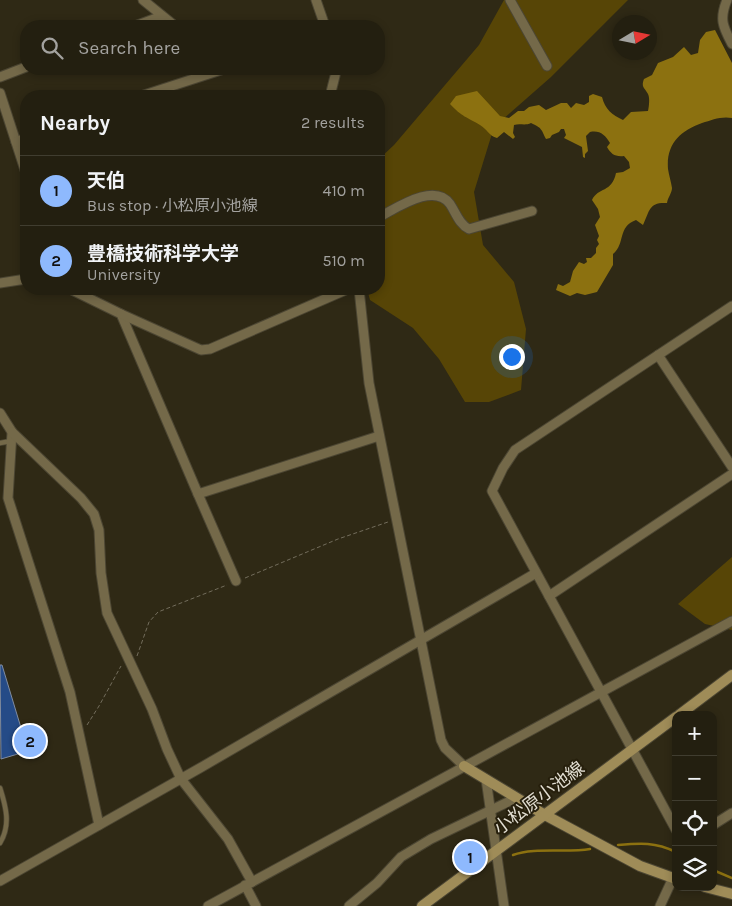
<!DOCTYPE html>
<meta charset="utf-8">
<style>
body{margin:0;font-family:Karla,"Noto Sans JP",sans-serif;background:#2f2c1e;color:#f1f3f6}
.controls{position:absolute;right:15px;bottom:15px;display:grid;overflow:hidden;border-radius:10px;box-shadow:0 2px 8px #0003}
.controls button{width:45px;height:45px;display:grid;place-items:center;padding:0;border:0;border-bottom:1px solid #403d30;background:#231f10;color:#f1f3f6;font:25px sans-serif}
.compass{position:absolute;left:612px;top:15px;width:45px;height:45px;border-radius:50%;background:#231f10;box-shadow:0 2px 8px #0003;rotate:80deg}
.you{position:absolute;left:511px;top:356px;width:18px;height:18px;margin:-12px;border:4px solid #fff;border-radius:50%;background:#1a73e8;box-shadow:0 0 0 8px #1a73e833}
.badge{display:grid;place-items:center;width:32px;height:32px;border-radius:50%;background:#8eb9fd;color:#111;font-size:16px;font-weight:700}
.pin{position:absolute;translate:-50% -50%;border:2px solid #fff;box-shadow:0 1px 5px #0006}
.list{margin:0;padding:0;list-style:none}
h2{display:flex;justify-content:space-between;align-items:center;height:65px;margin:0;padding:0 20px;font-size:21px}
h2 small{font-size:16px;font-weight:400;color:#a3a29f}
.list li{display:grid;grid-template-columns:32px 1fr auto;gap:15px;align-items:center;box-sizing:border-box;height:70px;padding:0 20px;border-top:1px solid #403d30}
.list b{display:block;font-size:19px;white-space:nowrap}
.list p{margin:0;font-size:16px;white-space:nowrap;color:#a3a29f}
.list em{font-size:16px;font-style:normal;color:#a3a29f}
.icon{flex:none;width:28px;height:28px;fill:none;stroke:currentColor;stroke-width:2;stroke-linecap:round;stroke-linejoin:round}
.map{position:relative;flex:none;width:732px;height:906px;overflow:hidden}
.search{position:absolute;background:#231f10;box-shadow:0 2px 8px #0003;left:20px;top:20px;width:365px;height:55px;display:flex;align-items:center;gap:12px;box-sizing:border-box;padding:0 18px;border-radius:20px;color:#a3a29f;font-size:19px}
.panel{position:absolute;background:#231f10;box-shadow:0 2px 8px #0003;left:20px;top:90px;width:365px;height:205px;border-radius:20px}
.map>svg:first-child{display:block}
.green{fill:#574506}
.water{fill:#8c7110}
.lines{fill:none;stroke-linecap:round;stroke-linejoin:round}
.stream{stroke:#8c7110;stroke-width:2.5}
.building{fill:#254b87;stroke:#808ca0}
.lane-casing{stroke:#4c4633;stroke-width:6}
.street-casing{stroke:#4c4633;stroke-width:11}
.secondary-casing{stroke:#4c4633;stroke-width:12}
.path{stroke:#736d5c;stroke-width:1;stroke-dasharray:4 2.5;stroke-linecap:butt}
.lane{stroke:#746949;stroke-width:4.5}
.street{stroke:#746949;stroke-width:9}
.secondary{stroke:#9f8c58;stroke-width:10}
.labels{text-anchor:middle;dominant-baseline:central;stroke-width:4;stroke-linejoin:round;paint-order:stroke}
.street-label{font-size:18px;fill:#e2ded2;stroke:#261f0c}
</style>
<div class="map">
<svg width="732" height="906" viewBox="0 0 732 906">
<rect width="100%" height="100%" fill="#2f2915"/>
<!-- green -->
<g class="green">
<path d="M 504,0 L 628,0 L 551,77 L 494,127 L 474,192 L 483,245 L 514,282 L 526,329 L 521,390 L 489,402 L 465,402 L 439,359 L 413,328 L 370,300 L 367,289 L 379,289 L 379,159 L 394,145 L 479,45 Z"/>
<path d="M 732,557 L 732,630 L 705,624 L 678,604 Z"/>
</g>
<!-- water -->
<path class="water" d="M 715,30 L 732,63 L 732,118 C 721,116 712,120 702,123 C 680,131 666,144 668,169 C 669,175 671,182 672,188 C 672,193 668,197 667,203 C 649,202 650,210 643,225 L 636,220 C 617,227 626,243 613,254 L 613,265 L 597,292 L 585,295 L 577,293 L 570,296 L 556,290 L 558,284 L 563,286 L 570,282 L 573,271 L 579,262 L 584,264 L 587,262 L 586,258 L 591,258 L 596,253 L 596,248 L 599,244 L 597,240 L 599,236 L 595,225 L 600,217 L 598,209 L 592,200 C 598,187 612,193 616,173 L 623,172 L 630,168 L 629,162 L 624,156 C 615,157 611,154 607,147 L 610,143 C 605,135 600,130 590,132 L 586,136 L 588,151 L 585,154 L 585,158 L 583,157 L 582,147 L 564,138 L 566,135 L 564,129 L 561,129 L 559,132 L 552,135 L 550,138 L 546,139 C 541,129 542,128 531,123 C 525,126 520,123 514,125 L 513,133 L 515,137 L 513,139 L 504,132 L 497,138 C 489,136 487,129 480,125 C 467,117 462,117 450,104 L 456,96 L 477,91 L 500,116 L 509,118 L 518,111 L 524,111 L 529,107 L 539,105 L 546,110 L 561,103 L 567,103 L 571,108 L 576,103 L 584,105 L 589,102 L 589,96 L 593,94 L 602,97 C 605,109 612,115 623,120 L 631,112 L 648,111 C 649,106 650,98 648,94 C 644,87 641,87 644,79 L 652,75 L 658,63 L 673,57 L 684,47 L 691,55 L 698,53 L 700,40 L 706,32 Z"/>
<g class="lines">
<!-- stream -->
<g class="stream">
<path d="M 618,845 C 641,843 655,842 676,852"/>
<path d="M 513,855 C 534,847 567,853 590,849"/>
<path d="M 713,870 L 732,878"/>
</g>
</g>
<!-- building -->
<path class="building" d="M 0,665 L 2,665 L 28,751 L 1,759 Z"/>
<g class="lines">
<defs>
<g id="lane">
<path d="M 0,443 L 11,441"/>
<path d="M 0,788 C 6,807 11,825 0,843"/>
</g>
<g id="street">
<path d="M 143,0 L 175,26"/>
<path d="M 316,0 L 325,26"/>
<path d="M 510,0 L 547,66"/>
<path d="M 727,0 C 719,19 723,27 732,44"/>
<path d="M 135,26 L 162,16"/>
<path d="M 0,77 L 26,67"/>
<path d="M 0,93 L 26,173"/>
<path d="M 141,96 L 224,69"/>
<path d="M 330,96 L 335,76 L 336,69"/>
<path d="M 16,142 L 26,138"/>
<path d="M 379,217 C 397,208 434,182 450,204 C 456,213 459,224 469,229 L 532,211"/>
<path d="M 0,283 L 26,279"/>
<path d="M 70,289 L 121,314 L 198,494 L 379,436"/>
<path d="M 359,289 L 369,383 L 441,740 L 445,748 L 464,766"/>
<path d="M 121,314 L 201,350 L 210,349 L 348,289"/>
<path d="M 658,355 L 732,467"/>
<path d="M 0,413 L 12,432 L 8,498 L 70,692 L 99,825"/>
<path d="M 12,432 L 81,498 L 94,514 L 99,530 L 101,573 L 107,613 L 152,709 L 167,749 L 181,779 L 228,839 L 252,882"/>
<path d="M 198,494 L 236,581"/>
<path d="M 549,596 L 732,474"/>
<path d="M 486,779 L 504,906"/>
<path d="M 713,825 L 732,813"/>
<path d="M 676,830 L 492,491 L 503,468 L 515,450 L 732,306"/>
<path d="M 0,881 L 200,768 L 536,573"/>
<path d="M 245,885 L 256,906"/>
<path d="M 208,906 L 732,621"/>
<path d="M 349,906 L 377,883 L 401,857 L 431,839 L 516,798"/>
<path d="M 660,906 L 673,878"/>
</g>
<g id="secondary">
<path d="M 679,715 L 732,675"/>
<path d="M 464,766 L 545,815 L 640,866 L 676,879"/>
<path d="M 705,887 L 732,894"/>
<path d="M 422,906 L 676,717"/>
</g>
</defs>
<!-- lane casing -->
<use href="#lane" class="lane-casing"/>
<!-- street casing -->
<use href="#street" class="street-casing"/>
<!-- secondary casing -->
<use href="#secondary" class="secondary-casing"/>
<!-- path -->
<g class="path">
<path d="M 245,578 L 338,539 L 388,522"/>
<path d="M 137,656 L 149,622 L 158,612 L 227,585"/>
<path d="M 87,725 L 99,706 L 121,666"/>
</g>
<!-- lane -->
<use href="#lane" class="lane"/>
<!-- street -->
<use href="#street" class="street"/>
<!-- secondary -->
<use href="#secondary" class="secondary"/>
</g>
<g class="labels">
<!-- street labels -->
<g class="street-label">
<text transform="translate(539 798) rotate(-37)">小松原小池線</text>
</g>
</g>
</svg>
<div class="controls">
<button>+</button>
<button>−</button>
<button><svg class="icon" aria-label="locate" viewBox="0 0 24 24"><circle cx="12" cy="12" r="6"/><path d="M12 2v4M12 18v4M2 12h4M18 12h4"/></svg></button>
<button><svg class="icon" aria-label="layers" viewBox="0 0 24 24"><path d="M12 4l9 5-9 5-9-5zM3 14l9 5 9-5"/></svg></button>
</div>
<svg class="compass" viewBox="-18 -18 36 36"><path d="M0-13l5 13h-10z" fill="#e53935"/><path d="M0 13l5-13h-10z" fill="#a3a29f"/></svg>
<div class="you"></div>
<div class="pin badge" style="left:470px;top:857px">1</div>
<div class="pin badge" style="left:30px;top:741px">2</div>
<div class="search"><svg class="icon" aria-label="search" viewBox="0 0 24 24"><circle cx="10" cy="10" r="6"/><path d="M15 15l6 6"/></svg>Search here</div>
<section class="panel">
<h2>Nearby<small>2 results</small></h2>
<ul class="list">
<li><span class="badge">1</span><div><b>天伯</b><p>Bus stop · 小松原小池線</p></div><em>410 m</em></li>
<li><span class="badge">2</span><div><b>豊橋技術科学大学</b><p>University</p></div><em>510 m</em></li>
</ul>
</section>
</div>
